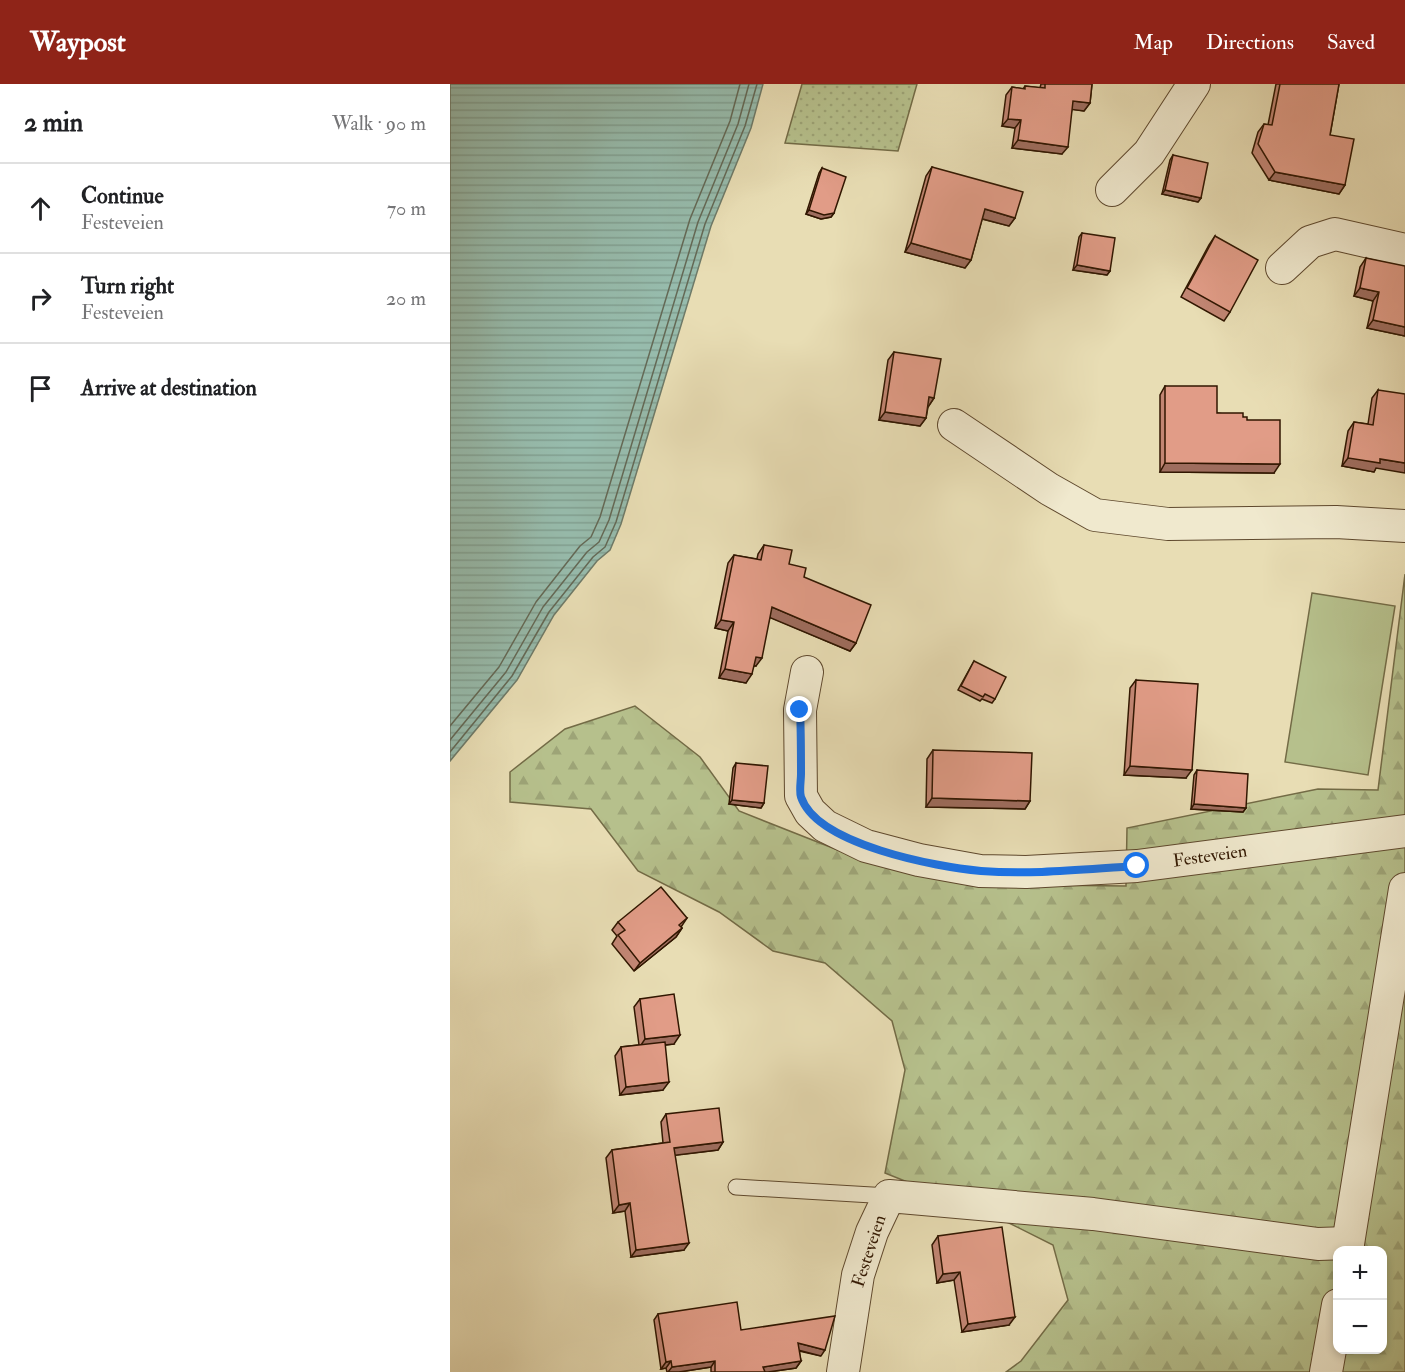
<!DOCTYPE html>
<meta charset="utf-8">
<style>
body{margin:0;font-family:"IM FELL Double Pica",serif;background:#f6f6f6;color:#202124}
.controls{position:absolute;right:18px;bottom:18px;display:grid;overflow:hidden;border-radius:12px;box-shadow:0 3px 9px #0003}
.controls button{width:54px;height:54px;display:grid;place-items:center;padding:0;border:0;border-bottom:2px solid #e0e0e0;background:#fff;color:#202124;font:30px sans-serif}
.stop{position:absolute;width:18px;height:18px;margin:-14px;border:4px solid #1a73e8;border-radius:50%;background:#fff}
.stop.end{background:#1a73e8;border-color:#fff;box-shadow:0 2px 6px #0008}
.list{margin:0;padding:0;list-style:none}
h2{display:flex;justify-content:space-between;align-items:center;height:78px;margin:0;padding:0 24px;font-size:26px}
h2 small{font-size:20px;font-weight:400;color:#757577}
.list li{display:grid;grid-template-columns:39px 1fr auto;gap:18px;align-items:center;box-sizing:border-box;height:90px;padding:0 24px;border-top:2px solid #e0e0e0}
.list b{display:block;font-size:22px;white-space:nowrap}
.list p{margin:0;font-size:20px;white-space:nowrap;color:#757577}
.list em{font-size:20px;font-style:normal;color:#757577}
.icon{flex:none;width:33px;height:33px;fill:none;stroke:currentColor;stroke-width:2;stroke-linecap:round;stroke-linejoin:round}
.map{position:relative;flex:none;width:955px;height:1288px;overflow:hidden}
header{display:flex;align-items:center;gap:36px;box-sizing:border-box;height:84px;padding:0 30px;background:#8f2418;color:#fff}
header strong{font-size:28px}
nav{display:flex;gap:33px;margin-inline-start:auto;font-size:21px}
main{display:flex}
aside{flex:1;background:#fff}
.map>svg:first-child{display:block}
.grass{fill:url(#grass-dots);stroke:#736b46;stroke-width:1.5}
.forest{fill:url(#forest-firs);stroke:#736b46;stroke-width:1.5;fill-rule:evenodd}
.park{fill:#b6c08c;stroke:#736b46;stroke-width:1.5}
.water{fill:url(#water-rules);stroke:#6e7a68;stroke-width:1.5}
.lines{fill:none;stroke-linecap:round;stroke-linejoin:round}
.shore{stroke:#646956;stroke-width:1.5}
.service-casing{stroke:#5e482d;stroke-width:17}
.minor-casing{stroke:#5e482d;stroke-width:34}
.service{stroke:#f0e9ce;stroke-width:15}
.minor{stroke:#f0e9ce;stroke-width:32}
.wall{fill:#c28674;stroke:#301600;stroke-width:1.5}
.shaded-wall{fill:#9e6d5e;stroke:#301600;stroke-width:1.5}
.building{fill:#e19c87;stroke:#301600;stroke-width:1.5}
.route{stroke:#1a73e8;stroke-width:8}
.labels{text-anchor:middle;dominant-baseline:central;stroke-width:5;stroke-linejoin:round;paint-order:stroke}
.street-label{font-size:18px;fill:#301600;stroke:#f0e9ce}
</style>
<header>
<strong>Waypost</strong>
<nav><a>Map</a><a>Directions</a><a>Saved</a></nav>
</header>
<main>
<aside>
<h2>2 min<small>Walk · 90 m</small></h2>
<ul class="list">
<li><svg class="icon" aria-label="ahead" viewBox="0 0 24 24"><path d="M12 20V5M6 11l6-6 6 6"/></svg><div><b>Continue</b><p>Festeveien</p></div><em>70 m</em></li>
<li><svg class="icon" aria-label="right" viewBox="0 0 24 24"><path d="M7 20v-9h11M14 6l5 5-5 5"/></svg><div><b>Turn right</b><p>Festeveien</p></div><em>20 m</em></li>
<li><svg class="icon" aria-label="arrive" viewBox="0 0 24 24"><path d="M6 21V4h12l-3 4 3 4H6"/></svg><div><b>Arrive at destination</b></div></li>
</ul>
</aside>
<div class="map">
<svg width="955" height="1288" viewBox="0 0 955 1288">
<defs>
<pattern id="grass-dots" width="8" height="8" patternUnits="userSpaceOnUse" patternTransform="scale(1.5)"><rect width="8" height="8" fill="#b6c08c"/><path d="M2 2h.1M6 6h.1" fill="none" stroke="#9da477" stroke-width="1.8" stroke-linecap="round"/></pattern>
<pattern id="forest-firs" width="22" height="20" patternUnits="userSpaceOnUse" patternTransform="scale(1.5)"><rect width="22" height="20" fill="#b6c08c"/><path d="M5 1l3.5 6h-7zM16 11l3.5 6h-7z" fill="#9da477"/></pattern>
<pattern id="water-rules" width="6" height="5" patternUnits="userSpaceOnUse" patternTransform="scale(1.5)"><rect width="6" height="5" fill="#97bcad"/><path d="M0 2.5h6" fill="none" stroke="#82a193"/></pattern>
</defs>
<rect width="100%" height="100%" fill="#e8ddb4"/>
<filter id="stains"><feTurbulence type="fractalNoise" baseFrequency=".00333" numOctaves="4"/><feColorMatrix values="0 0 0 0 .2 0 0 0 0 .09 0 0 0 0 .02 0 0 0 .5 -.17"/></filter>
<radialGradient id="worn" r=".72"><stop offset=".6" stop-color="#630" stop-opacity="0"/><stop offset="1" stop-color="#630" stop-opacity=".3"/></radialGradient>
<!-- grass -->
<path class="grass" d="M 352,0 L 467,0 L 448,67 L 335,59 Z"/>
<!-- forest -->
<path class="forest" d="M 955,490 L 955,1288 L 556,1288 L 571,1277 L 618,1216 L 603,1161 L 559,1139 L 435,1089 L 455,986 L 442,937 L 375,879 L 323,867 L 269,828 L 188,787 L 141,725 L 60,718 L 60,688 L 115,645 L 185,622 L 250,673 L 289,727 L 403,772 L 513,800 L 676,802 L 677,744 L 868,705 L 928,706 ZM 888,1166 L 932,1166 L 932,1266 L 888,1266 Z"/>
<!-- park -->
<path class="park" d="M 862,509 L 945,522 L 918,691 L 835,678 Z"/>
<!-- water -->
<path class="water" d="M 0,0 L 313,0 L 301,44 L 261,142 L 171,440 L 160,466 L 147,477 L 104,531 L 67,596 L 0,677 Z"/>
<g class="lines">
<!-- shore -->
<g class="shore">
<path d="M 0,642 L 49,583 L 86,518 L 130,462 L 141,453 L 150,433 L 240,135 L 280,37 L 290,0"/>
<path d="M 0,656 L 56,588 L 93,523 L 137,468 L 149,458 L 159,436 L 248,138 L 288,40 L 299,0"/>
<path d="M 0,668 L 62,592 L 99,528 L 143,473 L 155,463 L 166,438 L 255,140 L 295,42 L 307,0"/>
</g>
<defs>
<path id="service" d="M 286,1103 L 439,1112"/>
<g id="minor">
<path d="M 662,106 L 699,69 L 744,0"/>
<path d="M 832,184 L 860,158 L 885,150 L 955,166"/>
<path d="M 504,341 L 599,405 L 645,431 L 718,440 L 886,438 L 955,442"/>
<path d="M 357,588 L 350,626 L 351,712 L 360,728 L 375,742 L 416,762 L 469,776 L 530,787 L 576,788 L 687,782 L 955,747"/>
<path d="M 897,1166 L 955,805"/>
<path d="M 393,1288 L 408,1191 L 422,1148 L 439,1112 L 643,1130 L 868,1160 L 898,1159"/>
<path d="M 876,1288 L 888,1221"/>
</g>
</defs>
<!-- service casing -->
<use href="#service" class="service-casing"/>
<!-- minor casing -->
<use href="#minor" class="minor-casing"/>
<!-- service -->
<use href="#service" class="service"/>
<!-- minor -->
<use href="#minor" class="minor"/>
</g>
<!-- wall -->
<g class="wall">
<path d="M 591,0 L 642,0 L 640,19 L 634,27 L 622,25 L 612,70 L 562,64 L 565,44 L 552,42 L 556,11 L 562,3 L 573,5 L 575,2 L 590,4 Z"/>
<path d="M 826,0 L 889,0 L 880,51 L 895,101 L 889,110 L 819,96 L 802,69 L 808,48 L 814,40 L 818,41 Z"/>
<path d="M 723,71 L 751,114 L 748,118 L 712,110 L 720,76 Z"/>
<path d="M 482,83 L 565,134 L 559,142 L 532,135 L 521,176 L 515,184 L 455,168 L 476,92 Z"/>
<path d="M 372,84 L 384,129 L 381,133 L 371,135 L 356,130 L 369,89 Z"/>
<path d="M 632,149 L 660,187 L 657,191 L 623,186 L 629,153 Z"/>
<path d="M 765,152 L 780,228 L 774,237 L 731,213 L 759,161 Z"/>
<path d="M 916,174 L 955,252 L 917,244 L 923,217 L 904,212 L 910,183 Z"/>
<path d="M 444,268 L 484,314 L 478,323 L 476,334 L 470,342 L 429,336 L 438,276 Z"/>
<path d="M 715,302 L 767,329 L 793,333 L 797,336 L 824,389 L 710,388 L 710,311 Z"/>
<path d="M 928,306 L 926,384 L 924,388 L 892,382 L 898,347 L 904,338 L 918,340 L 922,314 Z"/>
<path d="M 314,461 L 354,493 L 406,559 L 400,567 L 320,533 L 306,582 L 304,582 L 296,599 L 269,594 L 278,547 L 265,544 L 278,479 L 284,471 L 307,475 L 308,470 Z"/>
<path d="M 524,577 L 545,615 L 542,619 L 532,615 L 530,617 L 508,606 Z"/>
<path d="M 686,596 L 736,694 L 674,691 L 680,604 Z"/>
<path d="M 483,666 L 580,717 L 575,725 L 476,723 L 477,675 Z"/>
<path d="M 286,679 L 314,719 L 311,724 L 279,720 L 283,684 Z"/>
<path d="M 747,686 L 796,724 L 793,728 L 741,725 L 744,691 Z"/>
<path d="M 237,834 L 231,843 L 232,844 L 226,853 L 184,887 L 162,860 L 167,852 L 162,846 L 168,838 Z"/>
<path d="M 190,915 L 224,960 L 215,961 L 213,1006 L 170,1011 L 165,972 L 171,963 L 189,961 L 184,923 Z"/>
<path d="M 216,1030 L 273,1058 L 268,1066 L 225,1071 L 234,1166 L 181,1173 L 175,1127 L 163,1129 L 156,1074 L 162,1066 L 213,1059 L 211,1038 Z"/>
<path d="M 488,1152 L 559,1241 L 512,1248 L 504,1196 L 487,1199 L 482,1161 Z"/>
<path d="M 208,1230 L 291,1246 L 371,1272 L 349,1267 L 351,1277 L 346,1284 L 318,1288 L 261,1288 L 261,1283 L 229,1288 L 217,1288 L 216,1284 L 211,1285 L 204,1236 Z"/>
</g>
<!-- shaded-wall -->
<g class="shaded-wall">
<path d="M 623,17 L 640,19 L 634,27 L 618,25 Z"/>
<path d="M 558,35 L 571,36 L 565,44 L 552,42 Z"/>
<path d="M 568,56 L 618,63 L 612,70 L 562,64 Z"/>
<path d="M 825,88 L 895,101 L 889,110 L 819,96 Z"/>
<path d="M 715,106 L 751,114 L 748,118 L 712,110 Z"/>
<path d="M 535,125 L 565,134 L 559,142 L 529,134 Z"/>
<path d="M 359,126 L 384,129 L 381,133 L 371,135 L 356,130 Z"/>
<path d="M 461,159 L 521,176 L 515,184 L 455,168 Z"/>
<path d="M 627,181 L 660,187 L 657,191 L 623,186 Z"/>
<path d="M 910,204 L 929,208 L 923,217 L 904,212 Z"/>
<path d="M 923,236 L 955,243 L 955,252 L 917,244 Z"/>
<path d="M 479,313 L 484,314 L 478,323 L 473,322 Z"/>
<path d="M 435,328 L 476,334 L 470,342 L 429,336 Z"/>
<path d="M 898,374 L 930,375 L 955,379 L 955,389 L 926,384 L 924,388 L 892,382 Z"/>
<path d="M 715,379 L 830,380 L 824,389 L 710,388 Z"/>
<path d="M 322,523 L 406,559 L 400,567 L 316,532 Z"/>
<path d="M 271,536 L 284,538 L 278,547 L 265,544 Z"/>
<path d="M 306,573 L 312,574 L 306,582 L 300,581 Z"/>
<path d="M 275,585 L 302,590 L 296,599 L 269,594 Z"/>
<path d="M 680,682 L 742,686 L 736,694 L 674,691 Z"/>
<path d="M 482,714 L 580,717 L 575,725 L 476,723 Z"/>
<path d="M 282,716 L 314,719 L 311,724 L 279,720 Z"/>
<path d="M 744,720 L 796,724 L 793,728 L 741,725 Z"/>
<path d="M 232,844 L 226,853 L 184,887 L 190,879 Z"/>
<path d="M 230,951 L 224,960 L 189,964 L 195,955 Z"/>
<path d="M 219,998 L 213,1006 L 170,1011 L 176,1003 Z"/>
<path d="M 273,1058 L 268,1066 L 219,1072 L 224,1064 Z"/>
<path d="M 180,1119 L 175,1127 L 163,1129 L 169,1121 Z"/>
<path d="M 239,1159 L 234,1166 L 181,1173 L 186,1166 Z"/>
<path d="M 510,1188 L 504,1196 L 487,1199 L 493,1190 Z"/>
<path d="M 565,1233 L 559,1241 L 512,1248 L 518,1240 Z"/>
<path d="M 348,1259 L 375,1266 L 371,1272 L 344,1265 Z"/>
<path d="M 221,1277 L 216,1284 L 211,1285 L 216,1278 Z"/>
<path d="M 265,1277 L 261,1283 L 229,1288 L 218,1288 L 222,1283 Z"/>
<path d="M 351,1277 L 346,1284 L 318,1288 L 309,1288 L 313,1283 Z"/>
</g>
<!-- building -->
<g class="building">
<path d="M 595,0 L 642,0 L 640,19 L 623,17 L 618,63 L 568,56 L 571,36 L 558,35 L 562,3 L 575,5 L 575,2 L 595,4 Z"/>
<path d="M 830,0 L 889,0 L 880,51 L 904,55 L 895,101 L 825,88 L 808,60 L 814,40 L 822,41 Z"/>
<path d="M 723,71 L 758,79 L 751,114 L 715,106 Z"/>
<path d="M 482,83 L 573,108 L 565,134 L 535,125 L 521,176 L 461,159 Z"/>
<path d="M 372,84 L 396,93 L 384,129 L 374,131 L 359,126 Z"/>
<path d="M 632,149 L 665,154 L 660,187 L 627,181 Z"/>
<path d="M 765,152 L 808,176 L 780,228 L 737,204 Z"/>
<path d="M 916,174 L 955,182 L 955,243 L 923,236 L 929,208 L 910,204 Z"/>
<path d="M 444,268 L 491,275 L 484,314 L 479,313 L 476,334 L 435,328 Z"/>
<path d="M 715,302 L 767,302 L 767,329 L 793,329 L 793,333 L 797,333 L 797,336 L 830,336 L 830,380 L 715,379 Z"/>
<path d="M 928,306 L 955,310 L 955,379 L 930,375 L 930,379 L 898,374 L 904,338 L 923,341 Z"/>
<path d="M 314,461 L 342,466 L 339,480 L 356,484 L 354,493 L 421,521 L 406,559 L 322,523 L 312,574 L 306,573 L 302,590 L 275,585 L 284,538 L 271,536 L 284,471 L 311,476 Z"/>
<path d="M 524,577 L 556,593 L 545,615 L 535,610 L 533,613 L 511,602 Z"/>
<path d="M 686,596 L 748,600 L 742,686 L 680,682 Z"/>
<path d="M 483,666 L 582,669 L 580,717 L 482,714 Z"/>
<path d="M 286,679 L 318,682 L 314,719 L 282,716 Z"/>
<path d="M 747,686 L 798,690 L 796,724 L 744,720 Z"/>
<path d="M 211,803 L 237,834 L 229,841 L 232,844 L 190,879 L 168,851 L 175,846 L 168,838 Z"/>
<path d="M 224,910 L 230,951 L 195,955 L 190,915 Z"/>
<path d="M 215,958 L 219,998 L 176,1003 L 171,963 Z"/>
<path d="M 269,1024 L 273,1058 L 224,1064 L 239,1159 L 186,1166 L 180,1119 L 169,1121 L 162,1066 L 220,1058 L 216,1030 Z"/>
<path d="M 552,1143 L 565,1233 L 518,1240 L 510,1188 L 493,1190 L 488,1152 Z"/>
<path d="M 287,1218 L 291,1246 L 385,1232 L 375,1266 L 348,1259 L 351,1277 L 313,1283 L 315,1288 L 265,1288 L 265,1277 L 222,1283 L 221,1277 L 216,1278 L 208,1230 Z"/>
</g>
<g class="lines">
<!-- route -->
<path class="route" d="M 350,626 C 351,647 351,669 351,690 C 351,697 349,707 351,713 C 367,761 487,783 531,787 C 583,791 636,785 687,782"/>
</g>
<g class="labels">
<!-- street labels -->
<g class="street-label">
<text transform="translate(760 772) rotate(-8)">Festeveien</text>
<text transform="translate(419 1167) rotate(-72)">Festeveien</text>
</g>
</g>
<rect width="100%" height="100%" filter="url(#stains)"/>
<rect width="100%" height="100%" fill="url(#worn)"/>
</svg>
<div class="controls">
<button>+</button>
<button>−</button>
</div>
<div class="stop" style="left:687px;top:782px"></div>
<div class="stop end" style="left:350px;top:626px"></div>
</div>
</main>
